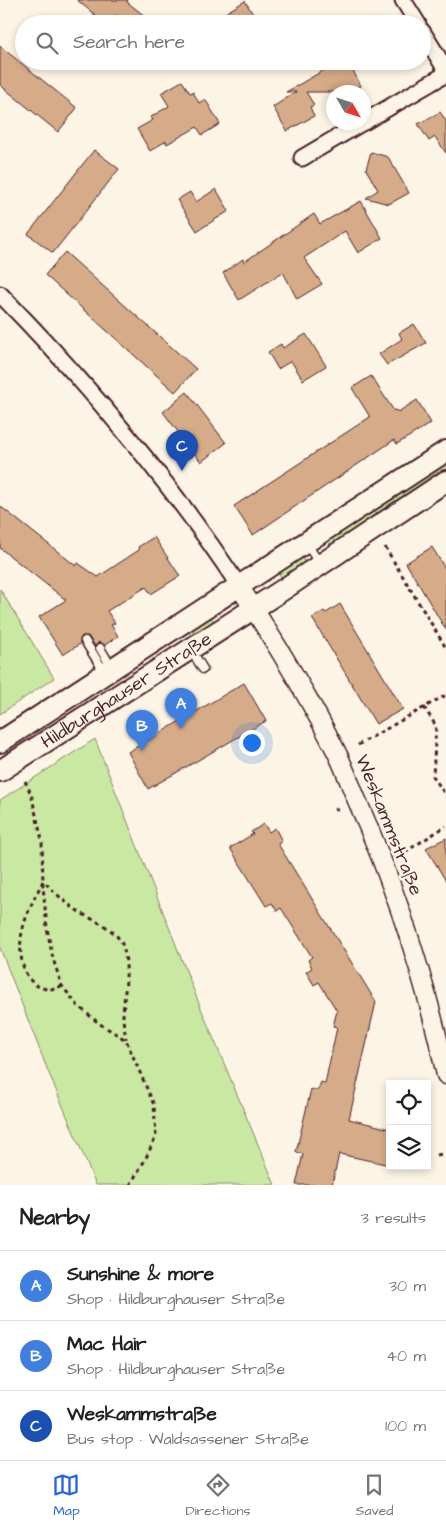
<!DOCTYPE html>
<meta charset="utf-8">
<style>
body{margin:0;font-family:"Architects Daughter",sans-serif;background:#f2f2f2;color:#202124}
.controls{position:absolute;right:15px;bottom:15px;display:grid;overflow:hidden;border-radius:0px;box-shadow:0 2px 8px #0003}
.controls button{width:45px;height:45px;display:grid;place-items:center;padding:0;border:0;border-bottom:1px solid #e0e0e0;background:#fff;color:#202124;font:25px sans-serif}
.compass{position:absolute;left:326px;top:85px;width:45px;height:45px;border-radius:50%;background:#fff;box-shadow:0 2px 8px #0003;rotate:129deg}
.you{position:absolute;left:251px;top:742px;width:18px;height:18px;margin:-12px;border:4px solid #fff;border-radius:50%;background:#1a73e8;box-shadow:0 0 0 8px #1a73e833}
.badge{display:grid;place-items:center;width:32px;height:32px;border-radius:50%;background:#2563eb;color:#fff;font-size:16px;font-weight:700}
.pin{position:absolute;translate:-50% -41px;filter:drop-shadow(0 1px 2px #0008)}
.pin::after{content:'';position:absolute;top:26px;width:18px;height:15px;background:inherit;clip-path:polygon(0 0,100% 0,50% 100%)}
.list{margin:0;padding:0;list-style:none}
h2{display:flex;justify-content:space-between;align-items:center;height:65px;margin:0;padding:0 20px;font-size:21px}
h2 small{font-size:16px;font-weight:400;color:#757577}
.list li{display:grid;grid-template-columns:32px 1fr auto;gap:15px;align-items:center;box-sizing:border-box;height:70px;padding:0 20px;border-top:1px solid #e0e0e0}
.list b{display:block;font-size:19px;white-space:nowrap}
.list p{margin:0;font-size:16px;white-space:nowrap;color:#757577}
.list em{font-size:16px;font-style:normal;color:#757577}
.icon{flex:none;width:28px;height:28px;fill:none;stroke:currentColor;stroke-width:2;stroke-linecap:round;stroke-linejoin:round}
.map{position:relative;flex:none;width:446px;height:1185px;overflow:hidden}
.search{position:absolute;background:#fff;box-shadow:0 2px 8px #0003;left:15px;right:15px;top:15px;height:55px;display:flex;align-items:center;gap:12px;box-sizing:border-box;padding:0 18px;border-radius:28px;color:#757577;font-size:19px}
.sheet{height:275px;background:#fff}
nav{display:flex;justify-content:space-around;align-items:center;box-sizing:border-box;height:70px;border-top:1px solid #e0e0e0;background:#fff;font-size:14px;color:#757577}
nav a{display:grid;justify-items:center;gap:2px}
nav .on{color:#2563eb}
.map>svg:first-child{display:block}
.green{fill:#c9e9a2;stroke:#8a8466}
.building{fill:#d6ab87;stroke:#4a1f2b}
.lines{fill:none;stroke-linecap:round;stroke-linejoin:round}
.service-casing{stroke:#4a1f2b;stroke-width:11}
.minor-casing{stroke:#4a1f2b;stroke-width:19}
.tertiary-casing{stroke:#4a1f2b;stroke-width:21}
.secondary-casing{stroke:#4a1f2b;stroke-width:24}
.path{stroke:#4a1f2b;stroke-width:3;stroke-dasharray:4 4;stroke-linecap:butt}
.service{stroke:#fcf5e5;stroke-width:8}
.minor{stroke:#fcf5e5;stroke-width:15}
.tertiary{stroke:#fcf5e5;stroke-width:18}
.secondary{stroke:#fcf5e5;stroke-width:20}
.labels{text-anchor:middle;dominant-baseline:central;stroke-width:5;stroke-linejoin:round;paint-order:stroke}
.street-label{font-size:19px;fill:#4a1f2b;stroke:#fcf5e5}
</style>
<div class="map">
<svg width="446" height="1185" viewBox="0 0 446 1185">
<rect width="100%" height="100%" fill="#fcf5e5"/>
<filter id="ink" filterUnits="userSpaceOnUse"><feTurbulence type="fractalNoise" baseFrequency=".02" numOctaves="2"/><feDisplacementMap in="SourceGraphic" scale="10" xChannelSelector="R" yChannelSelector="G"/><feConvolveMatrix kernelMatrix="1 2 1 2 8 2 1 2 1" color-interpolation-filters="sRGB"/></filter>
<g filter="url(#ink)">
<!-- green -->
<g class="green">
<path d="M 446,464 L 446,470 L 331,546 L 328,541 Z"/>
<path d="M 303,558 L 305,564 L 283,580 L 278,572 Z"/>
<path d="M 0,589 L 54,678 L 0,714 Z"/>
<path d="M 210,615 L 215,623 L 192,636 L 190,636 L 188,630 Z"/>
<path d="M 95,739 L 200,1006 L 275,1185 L 96,1185 L 48,1071 L 0,948 L 0,800 Z"/>
</g>
<!-- building -->
<g class="building">
<path d="M 77,0 L 128,0 L 127,2 L 155,24 L 126,24 L 116,15 L 109,24 L 106,24 Z"/>
<path d="M 245,1 L 259,24 L 207,24 Z"/>
<path d="M 0,46 L 77,108 L 58,132 L 0,85 Z"/>
<path d="M 340,61 L 348,61 L 361,86 L 349,92 L 306,92 L 314,105 L 310,107 L 314,116 L 287,131 L 273,107 L 296,92 L 286,92 Z"/>
<path d="M 182,81 L 190,93 L 193,92 L 199,103 L 205,99 L 220,124 L 202,135 L 197,127 L 167,144 L 166,141 L 150,151 L 137,129 L 153,120 L 151,117 L 169,106 L 161,93 Z"/>
<path d="M 440,112 L 446,121 L 446,153 L 435,137 L 429,141 L 418,124 Z"/>
<path d="M 94,150 L 119,169 L 53,253 L 28,234 Z"/>
<path d="M 371,152 L 388,157 L 409,193 L 389,204 L 366,198 L 378,190 L 366,169 Z"/>
<path d="M 216,189 L 229,211 L 197,231 L 177,200 L 190,192 L 196,202 Z"/>
<path d="M 361,201 L 382,238 L 358,253 L 345,231 L 304,258 L 322,284 L 297,299 L 283,272 L 239,300 L 223,273 L 243,259 L 244,262 L 314,214 L 320,224 Z"/>
<path d="M 65,252 L 196,369 L 175,392 L 45,275 Z"/>
<path d="M 414,324 L 426,343 L 387,365 L 379,354 L 402,339 L 399,333 Z"/>
<path d="M 306,334 L 326,366 L 303,380 L 291,361 L 278,369 L 268,352 L 281,344 L 283,348 Z"/>
<path d="M 371,376 L 394,411 L 396,410 L 398,412 L 417,400 L 431,423 L 397,444 L 394,440 L 253,535 L 234,506 L 370,417 L 352,388 Z"/>
<path d="M 187,392 L 226,443 L 201,462 L 163,412 Z"/>
<path d="M 0,506 L 76,566 L 78,563 L 98,577 L 139,550 L 138,547 L 154,537 L 180,576 L 151,594 L 146,587 L 107,611 L 115,623 L 111,625 L 118,636 L 105,645 L 99,642 L 95,646 L 88,636 L 82,636 L 80,639 L 80,644 L 63,655 L 39,617 L 66,600 L 0,548 Z"/>
<path d="M 432,547 L 446,570 L 446,630 L 406,563 Z"/>
<path d="M 340,604 L 403,709 L 376,724 L 312,618 L 324,611 L 326,613 Z"/>
<path d="M 244,683 L 266,721 L 148,789 L 128,752 Z"/>
<path d="M 264,824 L 269,832 L 275,828 L 282,841 L 278,844 L 376,1002 L 349,1119 L 390,1129 L 390,1165 L 339,1154 L 332,1185 L 296,1185 L 303,1154 L 296,1152 L 311,1089 L 318,1090 L 321,1082 L 325,1084 L 337,1027 L 333,1026 L 337,1011 L 319,982 L 314,985 L 306,972 L 312,968 L 308,960 L 312,957 L 281,908 L 277,911 L 272,903 L 266,906 L 230,848 L 253,834 L 251,832 Z"/>
<path d="M 446,838 L 446,881 L 426,848 Z"/>
</g>
<g class="lines">
<defs>
<g id="service">
<path d="M 306,543 L 320,564"/>
<path d="M 85,641 L 105,673"/>
<path d="M 100,648 L 112,668"/>
<path d="M 191,650 L 203,669"/>
</g>
<g id="minor">
<path d="M 403,0 L 418,24"/>
<path d="M 422,31 L 446,70"/>
<path d="M 364,122 L 446,74"/>
<path d="M 302,158 L 363,122"/>
<path d="M 0,294 C 89,385 169,480 239,586"/>
</g>
<path id="tertiary" d="M 239,586 C 274,640 308,695 337,753 C 345,769 351,787 359,805 C 397,892 426,981 446,1075"/>
<g id="secondary">
<path d="M 0,742 L 446,451"/>
<path id="s1" d="M 0,771 L 281,591 L 446,481"/>
</g>
</defs>
<!-- service casing -->
<use href="#service" class="service-casing"/>
<!-- minor casing -->
<use href="#minor" class="minor-casing"/>
<!-- tertiary casing -->
<use href="#tertiary" class="tertiary-casing"/>
<!-- secondary casing -->
<use href="#secondary" class="secondary-casing"/>
<!-- path -->
<g class="path">
<path d="M 385,547 L 446,648"/>
<path d="M 424,707 L 436,726 L 433,776 L 446,796"/>
<path d="M 358,745 L 446,695"/>
<path d="M 25,781 L 31,794 L 42,840 L 43,886 L 47,928 L 53,959 L 62,986 L 78,1006 L 100,1024 L 126,1040 L 154,1105 L 156,1136 L 145,1160 L 130,1185"/>
<path d="M 334,810 L 338,809"/>
<path d="M 405,852 L 446,826"/>
<path d="M 62,986 C 57,987 52,990 47,989 C 24,986 19,959 21,939 C 23,919 34,899 43,881 C 53,890 63,901 75,909 C 91,921 119,927 124,950 C 129,971 124,994 123,1016 C 123,1023 125,1031 126,1039"/>
<path d="M 437,1155 L 443,1154"/>
</g>
<!-- service -->
<use href="#service" class="service"/>
<!-- minor -->
<use href="#minor" class="minor"/>
<!-- tertiary -->
<use href="#tertiary" class="tertiary"/>
<!-- secondary -->
<use href="#secondary" class="secondary"/>
</g>
</g>
<g class="labels">
<!-- street labels -->
<g class="street-label">
<text stroke="none"><textPath href="#s1" startOffset="150">Hildburghauser Straße</textPath></text>
<text transform="translate(389 825) rotate(68)">Weskammstraße</text>
</g>
</g>
</svg>
<div class="controls">
<button><svg class="icon" aria-label="locate" viewBox="0 0 24 24"><circle cx="12" cy="12" r="6"/><path d="M12 2v4M12 18v4M2 12h4M18 12h4"/></svg></button>
<button><svg class="icon" aria-label="layers" viewBox="0 0 24 24"><path d="M12 4l9 5-9 5-9-5zM3 14l9 5 9-5"/></svg></button>
</div>
<svg class="compass" viewBox="-18 -18 36 36"><path d="M0-13l5 13h-10z" fill="#e53935"/><path d="M0 13l5-13h-10z" fill="#757577"/></svg>
<div class="you"></div>
<div class="pin badge" style="left:181px;top:729px;background:#3f7fe0">A</div>
<div class="pin badge" style="left:142px;top:751px;background:#3f7fe0">B</div>
<div class="pin badge" style="left:182px;top:471px;background:#1a4fb4">C</div>
<div class="search"><svg class="icon" aria-label="search" viewBox="0 0 24 24"><circle cx="10" cy="10" r="6"/><path d="M15 15l6 6"/></svg>Search here</div>
</div>
<section class="sheet">
<h2>Nearby<small>3 results</small></h2>
<ul class="list">
<li><span class="badge" style="background:#3f7fe0">A</span><div><b>Sunshine &amp; more</b><p>Shop · Hildburghauser Straße</p></div><em>30 m</em></li>
<li><span class="badge" style="background:#3f7fe0">B</span><div><b>Mac Hair</b><p>Shop · Hildburghauser Straße</p></div><em>40 m</em></li>
<li><span class="badge" style="background:#1a4fb4">C</span><div><b>Weskammstraße</b><p>Bus stop · Waldsassener Straße</p></div><em>100 m</em></li>
</ul>
</section>
<nav>
<a class="on"><svg class="icon" aria-label="map" viewBox="0 0 24 24"><path d="M3 6l6-2 6 2 6-2v14l-6 2-6-2-6 2zM9 4v14M15 6v14"/></svg>Map</a>
<a><svg class="icon" aria-label="directions" viewBox="0 0 24 24"><path d="M12 3l9 9-9 9-9-9zM9 14v-3h6M13 9l2 2-2 2"/></svg>Directions</a>
<a><svg class="icon" aria-label="saved" viewBox="0 0 24 24"><path d="M7 4h10v16l-5-4-5 4z"/></svg>Saved</a>
</nav>
